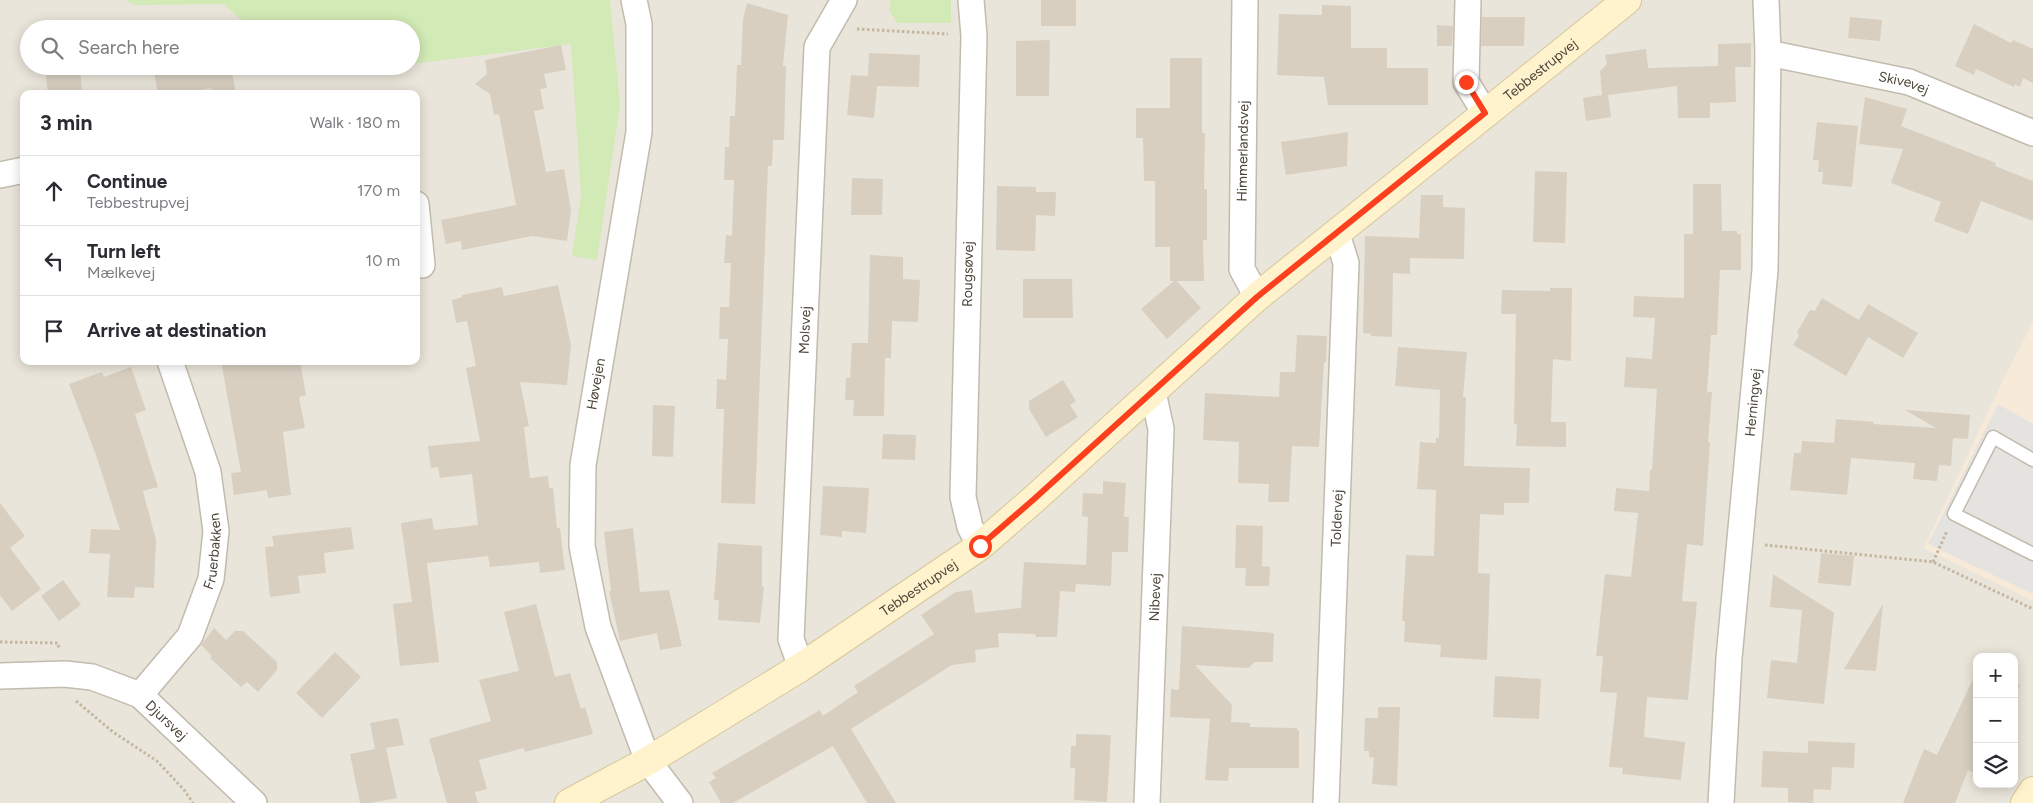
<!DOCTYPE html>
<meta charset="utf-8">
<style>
body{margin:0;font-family:Figtree,sans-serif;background:#f7f7f7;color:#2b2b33}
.controls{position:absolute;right:15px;bottom:15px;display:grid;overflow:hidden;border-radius:10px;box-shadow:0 2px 12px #0003}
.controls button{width:45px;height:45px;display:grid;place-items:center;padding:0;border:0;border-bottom:1px solid #e1e1e2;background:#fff;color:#2b2b33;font:25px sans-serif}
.stop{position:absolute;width:15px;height:15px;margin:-11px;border:4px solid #fc3f1d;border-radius:50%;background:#fff}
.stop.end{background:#fc3f1d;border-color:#fff;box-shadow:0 1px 5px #0008}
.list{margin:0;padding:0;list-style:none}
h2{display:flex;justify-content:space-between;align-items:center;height:65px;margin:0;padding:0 20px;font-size:21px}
h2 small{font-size:16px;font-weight:400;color:#7c7c81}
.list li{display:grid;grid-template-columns:32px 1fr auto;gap:15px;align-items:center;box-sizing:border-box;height:70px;padding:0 20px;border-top:1px solid #e1e1e2}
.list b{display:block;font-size:19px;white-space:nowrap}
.list p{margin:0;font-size:16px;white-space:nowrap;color:#7c7c81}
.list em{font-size:16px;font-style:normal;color:#7c7c81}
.icon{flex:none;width:28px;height:28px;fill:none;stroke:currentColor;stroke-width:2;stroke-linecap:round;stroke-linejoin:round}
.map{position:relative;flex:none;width:2033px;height:803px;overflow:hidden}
.search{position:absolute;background:#fff;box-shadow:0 2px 12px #0003;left:20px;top:20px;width:400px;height:55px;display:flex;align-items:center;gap:12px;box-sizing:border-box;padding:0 18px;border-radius:28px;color:#7c7c81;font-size:19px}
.panel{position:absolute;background:#fff;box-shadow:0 2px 12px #0003;left:20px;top:90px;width:400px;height:275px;border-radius:10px}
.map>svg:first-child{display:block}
.residential{fill:#eae5da;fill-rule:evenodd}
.commercial{fill:#f7ead8}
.green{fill:#d2eab5}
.parking{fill:#e5e3e0}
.building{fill:#d8cfc1}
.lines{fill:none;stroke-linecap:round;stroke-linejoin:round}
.lane-casing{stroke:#c2bbae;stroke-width:15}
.street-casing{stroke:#c2bbae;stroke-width:28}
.secondary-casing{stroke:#d6c79b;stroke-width:30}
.path{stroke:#c4b79f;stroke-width:3;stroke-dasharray:2.5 2.5;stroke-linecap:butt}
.lane{stroke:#fff;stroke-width:12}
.street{stroke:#fff;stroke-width:25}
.secondary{stroke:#fff3cd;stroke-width:28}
.route{stroke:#fc3f1d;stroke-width:6}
.labels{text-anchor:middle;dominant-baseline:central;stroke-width:5;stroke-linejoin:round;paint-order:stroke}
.street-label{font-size:14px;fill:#4b4439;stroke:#fff}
</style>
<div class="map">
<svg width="2033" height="803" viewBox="0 0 2033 803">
<rect width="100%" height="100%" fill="#f6f3ec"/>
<!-- residential -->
<path class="residential" d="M 0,0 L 2033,0 L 2033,803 L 0,803 ZM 29,29 L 411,29 L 411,66 L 29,66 ZM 24,94 L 416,94 L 416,361 L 24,361 ZM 1977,657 L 2014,657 L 2014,784 L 1977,784 Z"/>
<!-- commercial -->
<path class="commercial" d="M 2033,322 L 2033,601 L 1924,548 L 2002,382 Z"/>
<!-- green -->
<g class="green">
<path d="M 126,0 L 610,0 L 620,105 L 597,260 L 572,256 L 581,196 L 571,44 L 411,64 L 411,29 L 251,29 L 224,4 L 135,5 Z"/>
<path d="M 891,0 L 951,0 L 951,23 L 897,23 L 889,10 Z"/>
<path d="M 292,66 L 390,66 L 330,74 L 301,74 Z"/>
</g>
<!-- parking -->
<path class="parking" d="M 1998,404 L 2033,424 L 2033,594 L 1928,544 Z"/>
<!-- building -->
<g class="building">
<rect x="1041" y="0" width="35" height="26"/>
<path d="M 747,3 L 788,15 L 783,66 L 786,66 L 784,140 L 773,140 L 772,166 L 768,166 L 755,504 L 721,503 L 724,409 L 716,409 L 717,379 L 726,380 L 728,339 L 719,339 L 720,307 L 729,307 L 731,263 L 724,263 L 726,235 L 732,236 L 734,180 L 724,180 L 725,147 L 729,147 L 730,116 L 735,116 L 737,65 L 741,65 L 743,19 Z"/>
<path d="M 1322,5 L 1351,6 L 1351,48 L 1387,48 L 1387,68 L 1428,68 L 1428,105 L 1328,105 L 1324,77 L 1277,75 L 1279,14 L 1322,15 Z"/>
<path d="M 1482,17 L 1525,17 L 1524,46 L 1481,46 Z"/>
<path d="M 1850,17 L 1882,20 L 1880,41 L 1848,38 Z"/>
<path d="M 1974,24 L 2011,43 L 2013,40 L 2033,49 L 2033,83 L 2023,78 L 2020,87 L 2015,84 L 2014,87 L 1976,69 L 1974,75 L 1955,66 Z"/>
<path d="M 1437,25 L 1453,26 L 1452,46 L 1437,46 Z"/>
<path d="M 1050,40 L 1049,96 L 1016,96 L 1016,41 Z"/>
<path d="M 1751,43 L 1751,67 L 1735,67 L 1736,102 L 1710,103 L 1710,118 L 1678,118 L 1677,86 L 1608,95 L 1611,117 L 1586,121 L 1583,98 L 1602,95 L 1600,71 L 1607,64 L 1605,55 L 1646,49 L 1648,68 L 1718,66 L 1718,44 Z"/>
<path d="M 561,45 L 566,70 L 544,74 L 547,88 L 540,89 L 544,109 L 534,111 L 546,172 L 564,169 L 571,210 L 567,241 L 532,236 L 462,250 L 461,241 L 446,244 L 441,220 L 516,205 L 499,114 L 494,115 L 490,94 L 475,84 L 487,74 L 485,60 Z"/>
<path d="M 869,53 L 920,55 L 919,87 L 877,86 L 874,118 L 847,115 L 851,75 L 868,76 Z"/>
<path d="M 1170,58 L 1202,58 L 1202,133 L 1205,133 L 1204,189 L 1207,189 L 1207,240 L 1203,240 L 1204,281 L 1177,281 L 1201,308 L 1167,339 L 1141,309 L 1174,281 L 1170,281 L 1170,247 L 1155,247 L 1155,181 L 1144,181 L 1143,138 L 1136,138 L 1136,108 L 1170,108 Z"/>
<path d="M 45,66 L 80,66 L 82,94 L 48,94 Z"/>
<path d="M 153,66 L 231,66 L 236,94 L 212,94 L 211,88 L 182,94 L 158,94 Z"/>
<path d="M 1865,97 L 1907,109 L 1901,126 L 1996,163 L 1995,166 L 2033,181 L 2033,221 L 1981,201 L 1968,234 L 1934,221 L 1941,202 L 1891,183 L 1903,149 L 1859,144 Z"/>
<path d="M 1817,122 L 1858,126 L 1852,187 L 1822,184 L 1823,172 L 1818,172 L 1819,160 L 1813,160 Z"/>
<path d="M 1348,132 L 1347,166 L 1286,175 L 1281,142 Z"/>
<path d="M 1535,171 L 1567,172 L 1565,243 L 1533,242 Z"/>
<path d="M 852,178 L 883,179 L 882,215 L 851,215 Z"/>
<path d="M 1693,184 L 1721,184 L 1722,231 L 1737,231 L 1737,234 L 1741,234 L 1741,270 L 1720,270 L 1717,335 L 1711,335 L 1707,392 L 1712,392 L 1708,442 L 1710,442 L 1703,546 L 1687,544 L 1682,601 L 1697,602 L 1688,700 L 1647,697 L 1644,737 L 1685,742 L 1681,780 L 1622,774 L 1623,768 L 1609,767 L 1617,693 L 1600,692 L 1603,656 L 1596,656 L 1605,574 L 1631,577 L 1638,513 L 1614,511 L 1616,488 L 1649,491 L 1650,470 L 1652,470 L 1657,389 L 1624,387 L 1626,357 L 1652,359 L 1655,318 L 1633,317 L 1634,296 L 1684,298 L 1684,234 L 1693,234 Z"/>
<path d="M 997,186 L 1036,187 L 1036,192 L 1056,192 L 1055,216 L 1036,215 L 1035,251 L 996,250 Z"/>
<path d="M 1421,195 L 1443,195 L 1443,207 L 1465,208 L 1464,259 L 1410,258 L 1410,274 L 1393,273 L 1392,337 L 1371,336 L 1371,334 L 1363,333 L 1365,236 L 1419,238 Z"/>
<path d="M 870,255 L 903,257 L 903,279 L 920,280 L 918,322 L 892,321 L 891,358 L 885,358 L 884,416 L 853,416 L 854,400 L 845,400 L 846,378 L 850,378 L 852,343 L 868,343 Z"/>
<path d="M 1023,279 L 1072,279 L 1073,318 L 1023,318 Z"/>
<path d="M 558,285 L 571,345 L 567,385 L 520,382 L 529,426 L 524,427 L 530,478 L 548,476 L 549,488 L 553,488 L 557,528 L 560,528 L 565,570 L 540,573 L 539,562 L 490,567 L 488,556 L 427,563 L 439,662 L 400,666 L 393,604 L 412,602 L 401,523 L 432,518 L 434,530 L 478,525 L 472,474 L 440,478 L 438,467 L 431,468 L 428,446 L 480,441 L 466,368 L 476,366 L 467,321 L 456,323 L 452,300 L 462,297 L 462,295 L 502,287 L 504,296 Z"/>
<path d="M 1550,288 L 1572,288 L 1571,361 L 1553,359 L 1551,422 L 1566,422 L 1566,447 L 1516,446 L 1517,424 L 1514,424 L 1516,314 L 1501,314 L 1502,290 L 1550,291 Z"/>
<path d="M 1822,298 L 1859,320 L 1868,304 L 1918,333 L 1903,358 L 1868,337 L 1846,376 L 1793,345 L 1799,336 L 1797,332 L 1810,310 L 1815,311 Z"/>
<path d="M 1297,335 L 1327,336 L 1326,363 L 1324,362 L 1319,447 L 1292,446 L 1289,502 L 1268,502 L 1269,484 L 1238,483 L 1239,442 L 1203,440 L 1205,393 L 1279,397 L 1280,372 L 1295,372 Z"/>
<path d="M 1398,347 L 1467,352 L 1463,397 L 1466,397 L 1464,466 L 1530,468 L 1529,503 L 1504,503 L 1504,515 L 1480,514 L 1478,573 L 1490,574 L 1487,660 L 1440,657 L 1441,645 L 1404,642 L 1405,621 L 1402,621 L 1406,555 L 1434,556 L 1436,490 L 1417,489 L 1420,442 L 1436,443 L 1436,438 L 1439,438 L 1440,390 L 1395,386 Z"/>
<path d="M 221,361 L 300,361 L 306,395 L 299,397 L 305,428 L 283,432 L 291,495 L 268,498 L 267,490 L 234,495 L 231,473 L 241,472 Z"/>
<path d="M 131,367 L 146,410 L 135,414 L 158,487 L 143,491 L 156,540 L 154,588 L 135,587 L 134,598 L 107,597 L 110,554 L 89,553 L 91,529 L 120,530 L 96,455 L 69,384 L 102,372 L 104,377 Z"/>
<path d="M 1063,380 L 1076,401 L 1070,405 L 1078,417 L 1046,437 L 1029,409 L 1029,401 Z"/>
<path d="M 653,405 L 675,406 L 673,457 L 652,456 Z"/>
<path d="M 1905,410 L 1970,415 L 1968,439 L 1953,438 L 1951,466 L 1939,465 L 1937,481 L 1913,479 L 1915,463 L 1851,458 L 1847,495 L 1790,490 L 1794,453 L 1801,453 L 1802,441 L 1834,443 L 1836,419 L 1874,422 L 1873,424 L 1936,428 Z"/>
<path d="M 883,434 L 916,435 L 915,460 L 882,459 Z"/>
<path d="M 1103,481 L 1126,483 L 1124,517 L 1129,517 L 1128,552 L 1112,552 L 1111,586 L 1076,584 L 1075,592 L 1060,591 L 1057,637 L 1036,637 L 1035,634 L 998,633 L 999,647 L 975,650 L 976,662 L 952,665 L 851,729 L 896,803 L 867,803 L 833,746 L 733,803 L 721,803 L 709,782 L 716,778 L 712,773 L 820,710 L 823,716 L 858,692 L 854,686 L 934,634 L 921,615 L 956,592 L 972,590 L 975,613 L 1021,608 L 1024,562 L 1086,565 L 1088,517 L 1082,516 L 1083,493 L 1103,494 Z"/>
<path d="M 823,486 L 869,488 L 866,533 L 842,531 L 842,537 L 820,535 Z"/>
<path d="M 0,503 L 25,536 L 10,548 L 41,589 L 12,611 L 0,595 Z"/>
<path d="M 1236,525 L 1263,526 L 1262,566 L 1270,567 L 1269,586 L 1245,586 L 1246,568 L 1235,568 Z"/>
<path d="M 351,527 L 354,549 L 324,553 L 326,573 L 298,576 L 300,593 L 270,597 L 265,547 L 274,546 L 272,536 Z"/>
<path d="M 633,528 L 640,592 L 669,590 L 682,646 L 660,650 L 657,633 L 620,641 L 609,591 L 611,591 L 604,532 Z"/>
<path d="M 718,543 L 762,546 L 762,587 L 764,587 L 760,623 L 718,620 L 719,600 L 714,600 Z"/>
<path d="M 1821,553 L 1854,556 L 1851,586 L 1818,583 Z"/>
<path d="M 1773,574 L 1836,614 L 1834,613 L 1824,704 L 1767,698 L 1771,660 L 1797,663 L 1802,610 L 1770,607 Z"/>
<path d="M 63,580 L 81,605 L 59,621 L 41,596 Z"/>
<path d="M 536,604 L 555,677 L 570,673 L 581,709 L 585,707 L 593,734 L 525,752 L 524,748 L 479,760 L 487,789 L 475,792 L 478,803 L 447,803 L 429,739 L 491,721 L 479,680 L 519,671 L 504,612 Z"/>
<path d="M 1883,604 L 1876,671 L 1844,669 Z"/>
<path d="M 1182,626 L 1274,633 L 1273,662 L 1255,662 L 1248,668 L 1195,665 L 1232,705 L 1231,722 L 1250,723 L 1250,727 L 1297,728 L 1297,730 L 1299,730 L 1299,768 L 1229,768 L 1228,781 L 1205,780 L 1210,719 L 1170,717 L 1171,689 L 1179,690 Z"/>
<path d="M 214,628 L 226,640 L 235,631 L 243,631 L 277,662 L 277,670 L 258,692 L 247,682 L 241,687 L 210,658 L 212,656 L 201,645 Z"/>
<path d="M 335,652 L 361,677 L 322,718 L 296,693 Z"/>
<path d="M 1977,671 L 1977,774 L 1968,770 L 1955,803 L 1903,803 L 1924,749 L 1937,755 Z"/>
<path d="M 1495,676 L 1541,679 L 1539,719 L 1493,717 Z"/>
<path d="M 2014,682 L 2020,685 L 2014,698 Z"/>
<path d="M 1378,707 L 1400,707 L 1397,786 L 1372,784 L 1374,758 L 1369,757 L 1369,751 L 1364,751 L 1365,718 L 1378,718 Z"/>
<path d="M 398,718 L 404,745 L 386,748 L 397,798 L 371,803 L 360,803 L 350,754 L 375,749 L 370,723 Z"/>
<path d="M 1076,734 L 1111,735 L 1107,802 L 1074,800 L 1075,768 L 1070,768 L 1071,746 L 1076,746 Z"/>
<path d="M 1808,741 L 1855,743 L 1854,768 L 1832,767 L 1831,790 L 1814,789 L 1813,803 L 1788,802 L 1788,788 L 1761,787 L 1763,751 L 1808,753 Z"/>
</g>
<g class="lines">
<defs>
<path id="lane" d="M 2033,460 L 1993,437 L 1954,514 L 2033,554"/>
<g id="street">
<path d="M 634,0 L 639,24 L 639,132 L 583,465 L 582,546 L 598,627 L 648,761 L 680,803"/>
<path d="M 971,0 L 974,36 L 963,497 L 970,527 L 980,546"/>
<path d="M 1245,0 L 1242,269 L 1257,297"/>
<path d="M 1468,0 L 1466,82 L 1485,113"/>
<path id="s1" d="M 1768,53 L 1909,82 L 2033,133"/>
<path d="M 0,175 L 24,170"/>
<path d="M 416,204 L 422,265 L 416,265"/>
<path id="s2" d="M 801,667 L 791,639 L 817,47 L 844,0"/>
<path id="s3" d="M 0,676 L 65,674 L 92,677 L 140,695 L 254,803"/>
<path id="s4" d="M 140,695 L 190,636 L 211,579 L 216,531 L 208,472 L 170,361"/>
<path id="s5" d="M 1147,803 L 1161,429 L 1153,392"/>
<path id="s6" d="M 1326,803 L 1346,263 L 1337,234"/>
<path id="s7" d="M 1721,803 L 1729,658 L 1765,270 L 1768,53 L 1766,0"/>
</g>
<g id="secondary">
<path id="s8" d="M 569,803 L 648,761 L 801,667 L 980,546 L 1033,500 L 1257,297 L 1627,0"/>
<path d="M 2025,803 L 2033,791"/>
</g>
</defs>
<!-- lane casing -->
<use href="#lane" class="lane-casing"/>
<!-- street casing -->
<use href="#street" class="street-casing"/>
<!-- secondary casing -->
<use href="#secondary" class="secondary-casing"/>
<!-- path -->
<g class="path">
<path d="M 857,29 L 948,34"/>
<path d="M 1765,545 L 1933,562 L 2033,609"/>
<path d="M 1933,562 L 1947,531"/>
<path d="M 0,642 L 58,643 L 59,650"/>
<path d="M 76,701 L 113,732 L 157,761 L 185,791 L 193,803"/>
</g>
<!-- lane -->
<use href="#lane" class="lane"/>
<!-- street -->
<use href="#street" class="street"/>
<!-- secondary -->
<use href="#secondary" class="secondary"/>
</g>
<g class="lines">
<!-- route -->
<path class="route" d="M 980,546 L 1033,500 L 1257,297 L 1485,113 L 1466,82"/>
</g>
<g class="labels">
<!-- street labels -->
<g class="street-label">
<text stroke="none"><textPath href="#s8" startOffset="1221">Tebbestrupvej</textPath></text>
<text stroke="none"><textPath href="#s1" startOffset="139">Skivevej</textPath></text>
<text transform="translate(1243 151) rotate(-89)">Himmerlandsvej</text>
<text transform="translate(968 274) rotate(-89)">Rougsøvej</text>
<text stroke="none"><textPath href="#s2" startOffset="339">Molsvej</textPath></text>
<text transform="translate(596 384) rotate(-80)">Høvejen</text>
<text stroke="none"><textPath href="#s7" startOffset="402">Herningvej</textPath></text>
<text stroke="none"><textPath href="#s6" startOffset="285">Toldervej</textPath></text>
<text stroke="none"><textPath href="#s4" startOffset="166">Fruerbakken</textPath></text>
<text stroke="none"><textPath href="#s8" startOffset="411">Tebbestrupvej</textPath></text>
<text stroke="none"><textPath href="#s5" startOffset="206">Nibevej</textPath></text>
<text stroke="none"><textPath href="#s3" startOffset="180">Djursvej</textPath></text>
</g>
</g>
</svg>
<div class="controls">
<button>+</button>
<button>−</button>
<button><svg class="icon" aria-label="layers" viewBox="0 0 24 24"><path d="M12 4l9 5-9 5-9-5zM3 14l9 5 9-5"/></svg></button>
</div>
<div class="stop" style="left:980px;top:546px"></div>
<div class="stop end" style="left:1466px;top:82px"></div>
<div class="search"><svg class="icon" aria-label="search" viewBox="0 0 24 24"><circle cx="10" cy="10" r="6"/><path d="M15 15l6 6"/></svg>Search here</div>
<section class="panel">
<h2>3 min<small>Walk · 180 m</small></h2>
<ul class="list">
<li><svg class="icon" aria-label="ahead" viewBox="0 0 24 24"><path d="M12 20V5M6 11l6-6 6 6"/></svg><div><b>Continue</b><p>Tebbestrupvej</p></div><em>170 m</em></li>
<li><svg class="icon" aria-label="left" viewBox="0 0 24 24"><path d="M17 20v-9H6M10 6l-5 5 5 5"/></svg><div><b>Turn left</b><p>Mælkevej</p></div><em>10 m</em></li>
<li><svg class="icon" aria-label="arrive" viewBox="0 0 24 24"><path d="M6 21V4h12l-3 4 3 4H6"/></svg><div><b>Arrive at destination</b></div></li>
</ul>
</section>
</div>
